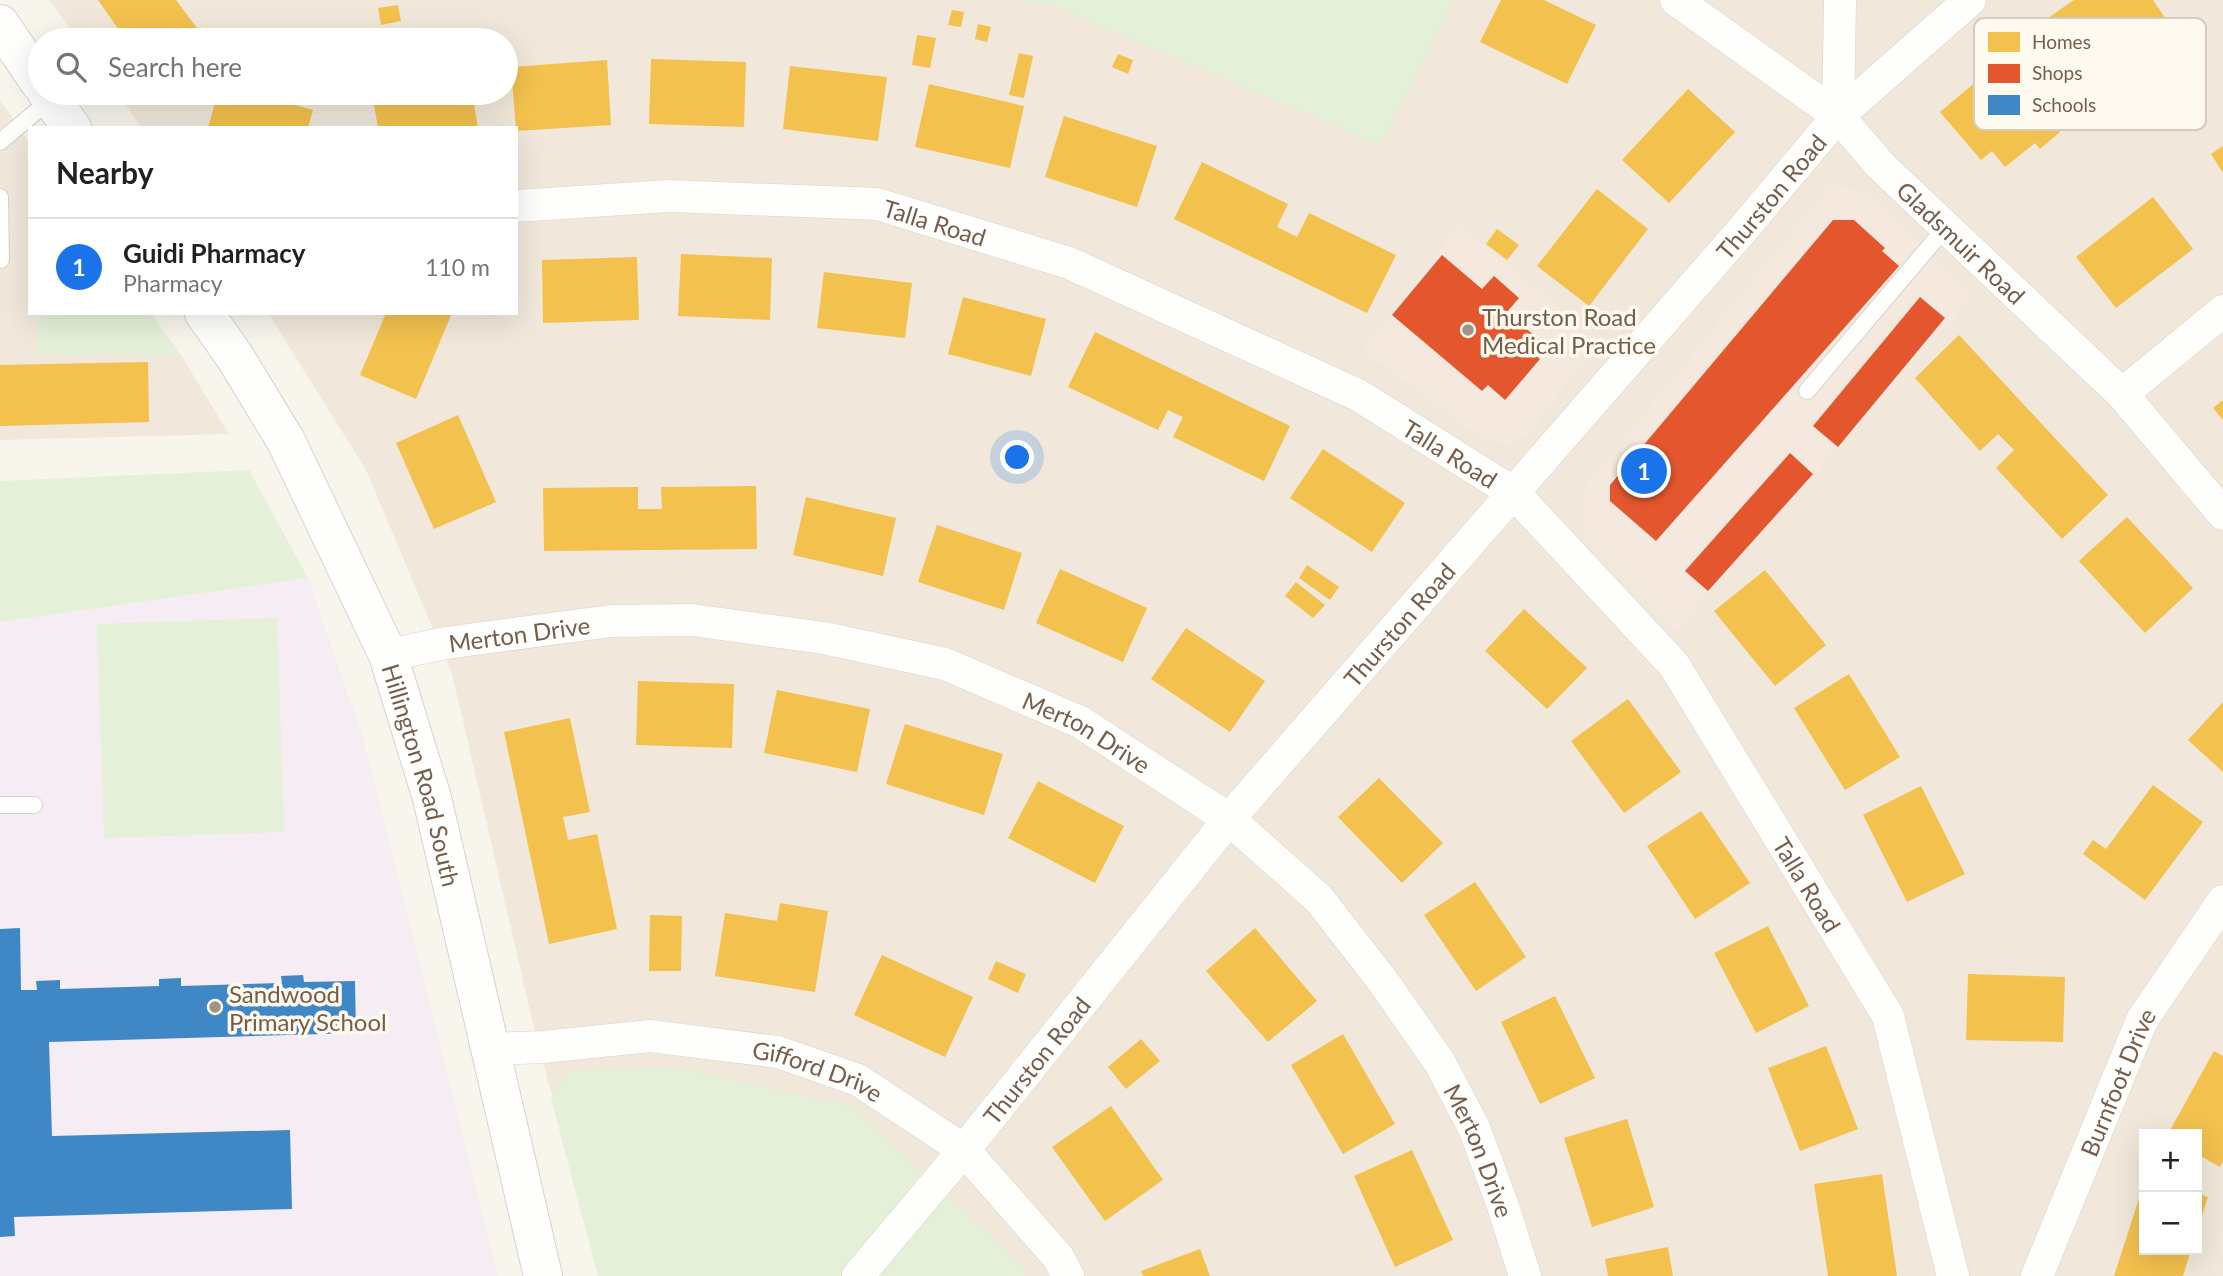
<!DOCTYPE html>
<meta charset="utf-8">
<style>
body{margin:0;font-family:Lato,sans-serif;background:#f6f6f6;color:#202124}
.controls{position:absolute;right:21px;bottom:21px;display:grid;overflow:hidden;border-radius:0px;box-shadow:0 7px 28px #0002}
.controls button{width:63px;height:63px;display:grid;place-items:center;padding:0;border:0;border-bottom:2px solid #e0e0e0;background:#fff;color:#202124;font:35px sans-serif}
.you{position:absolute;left:1018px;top:458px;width:24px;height:24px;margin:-18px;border:5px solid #fff;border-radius:50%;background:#1a73e8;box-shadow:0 0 0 10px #1a73e833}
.badge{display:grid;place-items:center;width:46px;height:46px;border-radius:50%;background:#1a73e8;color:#fff;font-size:23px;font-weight:700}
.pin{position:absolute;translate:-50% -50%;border:4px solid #fff;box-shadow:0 2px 7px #0006}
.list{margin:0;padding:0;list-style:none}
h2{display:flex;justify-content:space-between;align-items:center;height:91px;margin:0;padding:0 28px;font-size:30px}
h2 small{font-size:23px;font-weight:400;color:#757577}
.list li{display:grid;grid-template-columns:46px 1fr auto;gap:21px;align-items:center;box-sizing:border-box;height:98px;padding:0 28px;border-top:2px solid #e0e0e0}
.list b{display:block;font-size:26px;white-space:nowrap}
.list p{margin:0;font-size:23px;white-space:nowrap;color:#757577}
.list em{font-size:23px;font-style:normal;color:#757577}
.icon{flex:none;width:38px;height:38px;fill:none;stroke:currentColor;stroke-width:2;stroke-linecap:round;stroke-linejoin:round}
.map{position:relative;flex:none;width:2223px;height:1276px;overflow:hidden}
.search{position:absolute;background:#fff;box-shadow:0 7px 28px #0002;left:28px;top:28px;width:490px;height:77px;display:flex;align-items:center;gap:18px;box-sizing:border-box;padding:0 24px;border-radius:38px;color:#757577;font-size:26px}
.panel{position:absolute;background:#fff;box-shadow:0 7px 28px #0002;left:28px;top:126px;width:490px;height:189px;border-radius:0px}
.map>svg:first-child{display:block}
.residential{fill:#f1e8db;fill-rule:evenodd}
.commercial{fill:#f5e8de}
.education{fill:#f5ecf4}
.green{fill:#e4f0d8}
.homes{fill:#f2c14e}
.shops{fill:#e4572e}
.schools{fill:#3f88c5}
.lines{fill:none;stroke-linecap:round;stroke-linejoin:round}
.service-casing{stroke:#d7d2cb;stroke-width:18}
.minor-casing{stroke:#d7d2cb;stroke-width:33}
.tertiary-casing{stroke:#d7d2cb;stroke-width:40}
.service{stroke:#fefefc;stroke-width:16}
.minor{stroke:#fefefc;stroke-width:32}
.tertiary{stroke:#fefefc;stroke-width:38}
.poi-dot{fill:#a49384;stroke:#fffaef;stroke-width:2.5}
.labels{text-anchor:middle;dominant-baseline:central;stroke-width:7;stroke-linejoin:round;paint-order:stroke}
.street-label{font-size:24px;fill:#775e4c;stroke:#fffaef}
.poi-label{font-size:24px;fill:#775e4c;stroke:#fffaef;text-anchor:start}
.key{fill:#fffaef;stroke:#d6cbbe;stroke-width:2}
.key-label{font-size:19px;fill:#775e4c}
</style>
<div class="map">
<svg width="2223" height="1276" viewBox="0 0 2223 1276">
<rect width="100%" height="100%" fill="#f8f5ed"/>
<!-- residential -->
<g class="residential">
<path d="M 49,0 L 2223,0 L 2223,1276 L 599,1276 L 531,1015 L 452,674 L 366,470 L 268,313 L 516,313 L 516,128 L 142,128 L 117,93 L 506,93 L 506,40 L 79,40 ZM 2144,1134 L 2197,1134 L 2197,1250 L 2144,1250 Z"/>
<path d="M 0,100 L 30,143 L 30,313 L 37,313 L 37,355 L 181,355 L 229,434 L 0,440 Z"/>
</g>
<!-- commercial -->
<g class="commercial">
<path d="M 1830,185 L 1869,192 L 1974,296 L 1675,631 L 1584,536 L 1584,488 Z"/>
<path d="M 1460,224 L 1600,343 L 1576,370 L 1529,433 L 1509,445 L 1483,439 L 1363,351 Z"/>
</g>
<!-- education -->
<path class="education" d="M 308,578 L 363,738 L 498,1276 L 0,1276 L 0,622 Z"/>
<!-- green -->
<g class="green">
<path d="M 1012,0 L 1454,0 L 1380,145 L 1049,4 Z"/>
<path d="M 37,313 L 151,313 L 181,355 L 37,355 Z"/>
<path d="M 249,470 L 308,578 L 0,622 L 0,481 Z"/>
<path d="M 277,618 L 284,832 L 104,838 L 97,624 Z"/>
<path d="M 673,1067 L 850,1106 L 1021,1265 L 1025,1276 L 598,1276 L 551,1099 L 567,1071 Z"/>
</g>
<!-- homes -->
<g class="homes">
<path d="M 98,0 L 176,0 L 206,40 L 126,40 Z"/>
<path d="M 1501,0 L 1544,0 L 1596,25 L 1567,84 L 1480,42 Z"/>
<path d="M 2074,0 L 2153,0 L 2165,18 L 2084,72 L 2048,18 Z"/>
<path d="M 398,5 L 401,21 L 381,25 L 378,8 Z"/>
<path d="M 952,10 L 964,12 L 961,27 L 948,25 Z"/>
<path d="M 978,24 L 991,27 L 987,42 L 975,39 Z"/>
<path d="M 917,35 L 936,38 L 930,68 L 912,65 Z"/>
<path d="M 2015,49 L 2056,99 L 2042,110 L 2060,132 L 2040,149 L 2035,143 L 2005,167 L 1992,151 L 1981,160 L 1940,112 Z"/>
<path d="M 1019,53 L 1033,56 L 1024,98 L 1009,95 Z"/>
<path d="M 1118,54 L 1133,60 L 1128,74 L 1112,67 Z"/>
<path d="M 651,59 L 746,62 L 744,127 L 649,124 Z"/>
<path d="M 607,60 L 611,125 L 516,131 L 511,67 Z"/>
<path d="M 790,66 L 887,77 L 878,141 L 783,129 Z"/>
<path d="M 929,84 L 1024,106 L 1010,168 L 915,147 Z"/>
<path d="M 1688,89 L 1735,132 L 1669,203 L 1622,160 Z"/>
<path d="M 218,93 L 253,93 L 313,110 L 308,128 L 208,128 Z"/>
<path d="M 372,93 L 472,93 L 478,128 L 378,128 Z"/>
<path d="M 1064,116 L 1157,146 L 1137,207 L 1045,177 Z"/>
<path d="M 2223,146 L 2223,173 L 2211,154 Z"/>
<path d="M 1202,162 L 1288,204 L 1277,227 L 1297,237 L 1309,213 L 1396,255 L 1367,313 L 1174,219 Z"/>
<path d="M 1597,189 L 1648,229 L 1589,306 L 1537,266 Z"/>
<path d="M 2153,197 L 2193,249 L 2116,308 L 2076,257 Z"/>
<path d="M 1497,229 L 1519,245 L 1507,260 L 1486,244 Z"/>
<path d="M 681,254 L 772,258 L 770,320 L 678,316 Z"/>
<path d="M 637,257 L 639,320 L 543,323 L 542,260 Z"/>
<path d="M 824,272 L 912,283 L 905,338 L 817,328 Z"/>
<path d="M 963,297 L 1046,319 L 1031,376 L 948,354 Z"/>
<path d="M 386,313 L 452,313 L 416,399 L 360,375 Z"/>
<path d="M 1095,332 L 1290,426 L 1264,481 L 1173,437 L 1183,417 L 1168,410 L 1158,430 L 1068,387 Z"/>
<path d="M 1959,335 L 2108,495 L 2062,539 L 1996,468 L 2014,450 L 1998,434 L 1980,451 L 1915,378 Z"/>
<path d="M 148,362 L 149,422 L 0,426 L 0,365 Z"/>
<path d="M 2223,400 L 2223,420 L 2213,408 Z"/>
<path d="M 458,415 L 496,502 L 434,529 L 396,443 Z"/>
<path d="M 1323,449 L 1405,503 L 1372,552 L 1290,498 Z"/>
<path d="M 756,486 L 757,549 L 544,551 L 543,488 L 638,487 L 638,509 L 662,509 L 661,487 Z"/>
<path d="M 806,497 L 896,518 L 883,576 L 793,555 Z"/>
<path d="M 2127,517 L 2193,588 L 2145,633 L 2079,561 Z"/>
<path d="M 937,525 L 1022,553 L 1004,610 L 918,582 Z"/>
<path d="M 1307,565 L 1339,587 L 1330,600 L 1299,578 Z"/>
<path d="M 1060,569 L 1147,608 L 1123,662 L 1036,623 Z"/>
<path d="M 1765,570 L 1826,645 L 1775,686 L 1714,611 Z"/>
<path d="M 1296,582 L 1325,605 L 1313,618 L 1285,596 Z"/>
<path d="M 1524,609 L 1587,668 L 1547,709 L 1485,651 Z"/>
<path d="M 1186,628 L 1265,681 L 1230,732 L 1151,679 Z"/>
<path d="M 1849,674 L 1900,757 L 1845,790 L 1794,708 Z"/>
<path d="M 638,681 L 734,684 L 732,748 L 636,745 Z"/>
<path d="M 777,690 L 870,709 L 857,772 L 764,753 Z"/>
<path d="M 1628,699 L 1681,772 L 1624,813 L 1571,741 Z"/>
<path d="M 2223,702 L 2223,772 L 2188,740 Z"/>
<path d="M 570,718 L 590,812 L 563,817 L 568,840 L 597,834 L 617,929 L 549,944 L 504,732 Z"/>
<path d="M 905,724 L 1003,754 L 984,815 L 886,784 Z"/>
<path d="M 1379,778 L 1443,843 L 1402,883 L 1338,817 Z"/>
<path d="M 1038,781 L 1124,826 L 1095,883 L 1008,838 Z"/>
<path d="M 2153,785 L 2203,822 L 2145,900 L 2083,854 L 2093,840 L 2106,849 Z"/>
<path d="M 1921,786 L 1965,874 L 1907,902 L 1863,815 Z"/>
<path d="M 1701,811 L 1750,883 L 1695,919 L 1647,846 Z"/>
<path d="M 1475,882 L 1526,957 L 1476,991 L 1424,915 Z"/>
<path d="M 780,903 L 828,911 L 815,992 L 715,976 L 725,913 L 777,921 Z"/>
<path d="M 650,915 L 682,916 L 681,971 L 649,971 Z"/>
<path d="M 1768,926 L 1809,1006 L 1756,1033 L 1714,953 Z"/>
<path d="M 1255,928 L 1317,1001 L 1268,1042 L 1206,971 Z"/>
<path d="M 882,955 L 973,997 L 945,1057 L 854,1015 Z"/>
<path d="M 996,961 L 1026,974 L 1018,993 L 988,979 Z"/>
<path d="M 1968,974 L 2065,977 L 2063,1042 L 1966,1040 Z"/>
<path d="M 1555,996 L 1595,1078 L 1540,1104 L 1501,1022 Z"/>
<path d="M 1343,1034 L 1395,1124 L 1343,1154 L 1291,1065 Z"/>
<path d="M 1141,1039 L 1160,1061 L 1126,1089 L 1108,1067 Z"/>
<path d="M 1826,1046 L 1858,1129 L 1800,1151 L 1768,1068 Z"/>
<path d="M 2214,1051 L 2223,1056 L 2223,1161 L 2220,1167 L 2197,1154 L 2197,1134 L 2168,1134 Z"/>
<path d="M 1111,1106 L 1163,1180 L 1105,1221 L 1052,1147 Z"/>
<path d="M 1627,1119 L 1654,1207 L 1592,1227 L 1564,1138 Z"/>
<path d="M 1412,1150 L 1453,1240 L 1395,1267 L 1354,1176 Z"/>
<path d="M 1882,1174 L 1897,1276 L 1828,1276 L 1814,1184 Z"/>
<path d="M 2144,1183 L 2144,1250 L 2191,1250 L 2183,1276 L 2114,1276 Z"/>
<path d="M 2197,1193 L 2208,1197 L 2197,1231 Z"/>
<path d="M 1668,1247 L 1673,1276 L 1608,1276 L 1605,1259 Z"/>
<path d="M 1200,1249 L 1210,1276 L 1143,1276 L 1141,1271 Z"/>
</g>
<!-- shops -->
<g class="shops">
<path d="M 1833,220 L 1854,220 L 1885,248 L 1882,251 L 1899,266 L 1656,541 L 1610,501 L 1610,485 Z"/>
<path d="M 1442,255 L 1482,289 L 1494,276 L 1519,298 L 1507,312 L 1544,344 L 1535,355 L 1540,359 L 1505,400 L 1488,385 L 1482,391 L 1392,315 Z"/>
<path d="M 1920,297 L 1945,318 L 1838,447 L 1813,426 Z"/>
<path d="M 1790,453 L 1813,474 L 1708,591 L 1685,571 Z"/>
</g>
<!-- schools -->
<path class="schools" d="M 20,928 L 21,990 L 37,990 L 36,981 L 60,980 L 60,989 L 159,986 L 159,979 L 181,978 L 181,986 L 282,983 L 281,976 L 303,975 L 304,982 L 355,981 L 356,1033 L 49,1042 L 52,1136 L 290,1130 L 292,1209 L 14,1217 L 15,1236 L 0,1237 L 0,929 Z"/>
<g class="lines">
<defs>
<g id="service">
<path d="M 0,142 L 51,99"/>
<path d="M 0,197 L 1,260"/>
<path d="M 1807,391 L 1946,227"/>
<path d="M 0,805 L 34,805"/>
</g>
<g id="minor">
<path id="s1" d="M 1676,0 L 1838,116 L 1881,166 L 2122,394 L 2223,514"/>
<path d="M 1838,116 L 1840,0"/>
<path id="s2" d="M 516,206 L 669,196 L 877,204 L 1069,263 L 1358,395 L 1514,493 L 1674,665 L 1888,1016 L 1953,1276"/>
<path d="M 2122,394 L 2223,311"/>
<path id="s3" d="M 388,655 L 446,643 L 611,621 L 692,620 L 824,638 L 945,664 L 1080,722 L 1229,819 L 1319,899 L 1382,980 L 1440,1063 L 1474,1128 L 1503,1206 L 1525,1276"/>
<path id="s4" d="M 492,1049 L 543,1047 L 650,1036 L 778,1052 L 858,1080 L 964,1150 L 1058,1257 L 1068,1276"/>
<path id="s5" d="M 858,1276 L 964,1150 L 1229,819 L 1744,228 L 1838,116 L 1970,0"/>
<path id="s6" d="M 2037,1276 L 2142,1020 L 2223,901"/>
</g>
<g id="tertiary">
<path d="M 0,24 L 40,83"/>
<path d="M 47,93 L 72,128"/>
<path id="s7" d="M 204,313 L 235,357 L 286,441 L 388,655 L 432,798 L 543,1276"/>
</g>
</defs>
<!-- service casing -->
<use href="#service" class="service-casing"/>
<!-- minor casing -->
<use href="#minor" class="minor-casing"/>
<!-- tertiary casing -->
<use href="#tertiary" class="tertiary-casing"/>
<!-- service -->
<use href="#service" class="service"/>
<!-- minor -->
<use href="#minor" class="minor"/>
<!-- tertiary -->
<use href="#tertiary" class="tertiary"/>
</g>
<!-- markers -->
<g class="poi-dot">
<circle cx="1468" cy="330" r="7"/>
<circle cx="215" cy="1007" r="7"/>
</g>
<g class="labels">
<!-- street labels -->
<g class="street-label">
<text stroke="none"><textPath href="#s5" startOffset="1414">Thurston Road</textPath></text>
<text stroke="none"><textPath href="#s2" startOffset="422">Talla Road</textPath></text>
<text stroke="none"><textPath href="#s1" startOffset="376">Gladsmuir Road</textPath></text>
<text stroke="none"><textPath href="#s2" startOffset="989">Talla Road</textPath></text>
<text stroke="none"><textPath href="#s5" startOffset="847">Thurston Road</textPath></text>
<text stroke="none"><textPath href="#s3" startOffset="133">Merton Drive</textPath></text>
<text stroke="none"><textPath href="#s3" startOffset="721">Merton Drive</textPath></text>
<text stroke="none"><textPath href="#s7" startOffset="514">Hillington Road South</textPath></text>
<text stroke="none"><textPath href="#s2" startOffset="1556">Talla Road</textPath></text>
<text stroke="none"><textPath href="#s5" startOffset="280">Thurston Road</textPath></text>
<text stroke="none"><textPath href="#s4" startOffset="331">Gifford Drive</textPath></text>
<text stroke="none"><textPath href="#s6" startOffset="210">Burnfoot Drive</textPath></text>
<text stroke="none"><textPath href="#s3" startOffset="1309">Merton Drive</textPath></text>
</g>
<!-- poi labels -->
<g class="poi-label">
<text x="1482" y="316">Thurston Road<tspan x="1482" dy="28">Medical Practice</tspan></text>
<text x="229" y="993">Sandwood<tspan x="229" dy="28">Primary School</tspan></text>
</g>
</g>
<!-- legend -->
<rect x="1974" y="18" width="232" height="112" rx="10" class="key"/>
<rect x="1988" y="32" width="32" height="20" fill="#f2c14e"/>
<rect x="1988" y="64" width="32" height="19" fill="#e4572e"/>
<rect x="1988" y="95" width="32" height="20" fill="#3f88c5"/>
<g class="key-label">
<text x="2032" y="49">Homes</text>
<text x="2032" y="80">Shops</text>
<text x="2032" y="112">Schools</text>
</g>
</svg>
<div class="controls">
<button>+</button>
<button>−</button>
</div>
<div class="you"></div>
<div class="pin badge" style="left:1644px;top:471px">1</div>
<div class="search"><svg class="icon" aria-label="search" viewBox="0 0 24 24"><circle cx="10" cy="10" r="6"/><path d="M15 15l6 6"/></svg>Search here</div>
<section class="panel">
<h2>Nearby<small></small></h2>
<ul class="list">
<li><span class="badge">1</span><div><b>Guidi Pharmacy</b><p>Pharmacy</p></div><em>110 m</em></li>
</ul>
</section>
</div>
